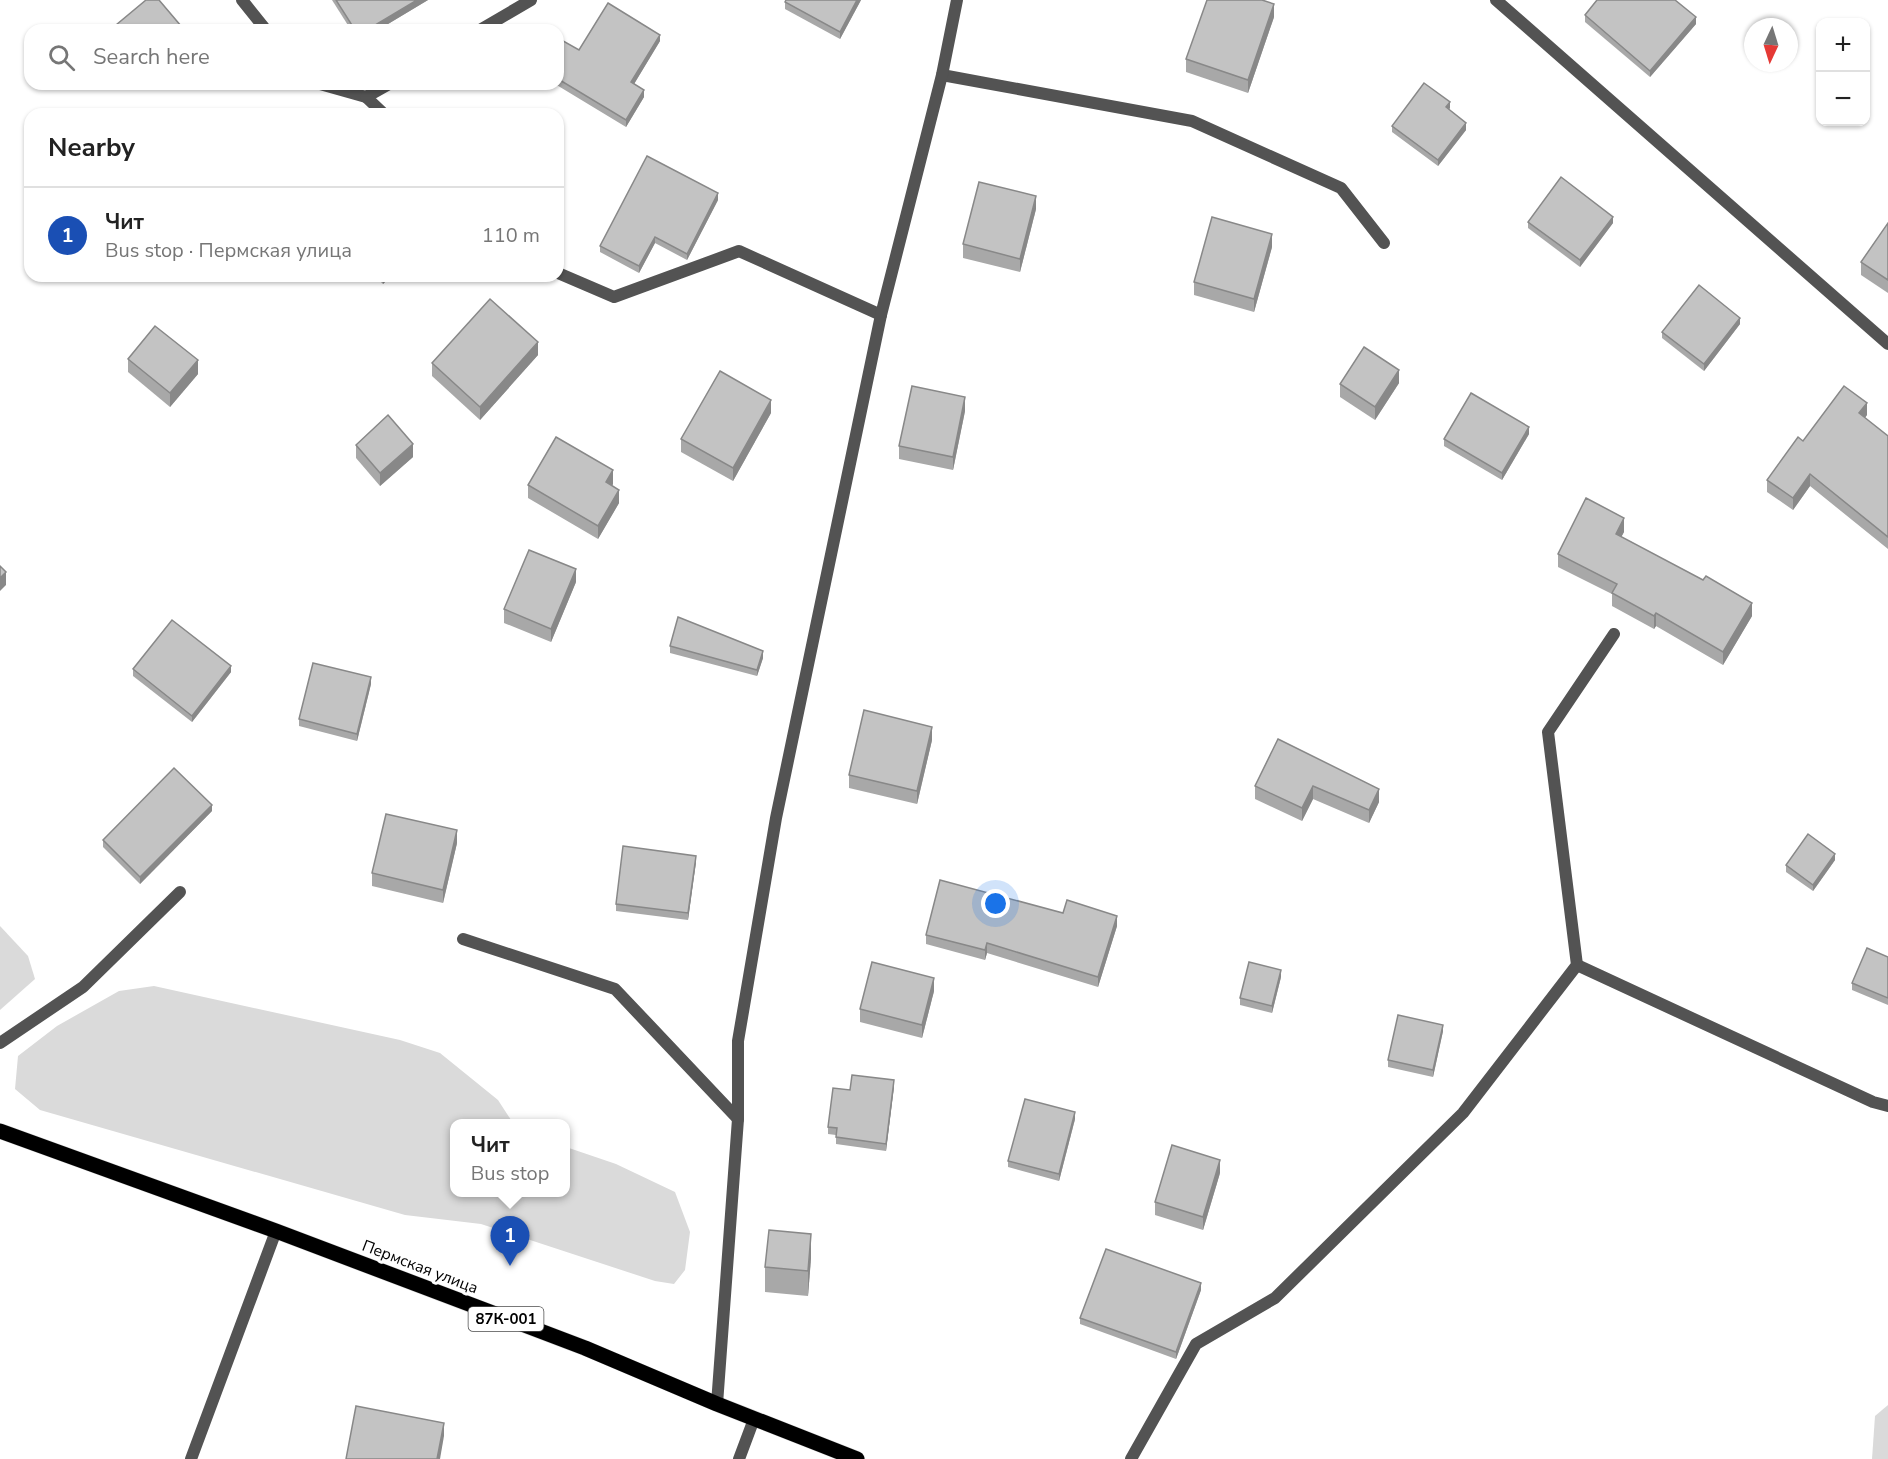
<!DOCTYPE html>
<meta charset="utf-8">
<style>
body{margin:0;font-family:"Nunito Sans",sans-serif;background:#f2f2f2;color:#222}
.controls{position:absolute;right:18px;top:18px;display:grid;overflow:hidden;border-radius:12px;box-shadow:0 2px 4px #0004}
.controls button{width:54px;height:54px;display:grid;place-items:center;padding:0;border:0;border-bottom:2px solid #e0e0e0;background:#fff;color:#222;font:30px sans-serif}
.compass{position:absolute;left:1744px;top:18px;width:54px;height:54px;border-radius:50%;background:#fff;box-shadow:0 2px 4px #0004;rotate:184deg}
.you{position:absolute;left:996px;top:904px;width:21px;height:21px;margin:-15px;border:4px solid #fff;border-radius:50%;background:#1a73e8;box-shadow:0 0 0 9px #1a73e833}
.badge{display:grid;place-items:center;width:39px;height:39px;border-radius:50%;background:#000;color:#fff;font-size:20px;font-weight:700}
.pin{position:absolute;translate:-50% -50px;filter:drop-shadow(0 2px 3px #0008)}
.pin::after{content:'';position:absolute;top:32px;width:21px;height:18px;background:inherit;clip-path:polygon(0 0,100% 0,50% 100%)}
.popup{position:absolute;left:450px;top:1119px;width:120px;height:78px;box-sizing:border-box;display:grid;place-content:center;border-radius:12px;background:#fff;filter:drop-shadow(0 2px 4px #0005);font-size:20px;white-space:nowrap;color:#767676}
.popup b{font-size:22px;color:#222}
.popup::after{content:'';position:absolute;left:50%;top:100%;margin-left:-12px;border:12px solid transparent;border-top-color:#fff}
.list{margin:0;padding:0;list-style:none}
h2{display:flex;justify-content:space-between;align-items:center;height:78px;margin:0;padding:0 24px;font-size:26px}
h2 small{font-size:20px;font-weight:400;color:#767676}
.list li{display:grid;grid-template-columns:39px 1fr auto;gap:18px;align-items:center;box-sizing:border-box;height:96px;padding:0 24px;border-top:2px solid #e0e0e0}
.list b{display:block;font-size:22px;white-space:nowrap}
.list p{margin:0;font-size:20px;white-space:nowrap;color:#767676}
.list em{font-size:20px;font-style:normal;color:#767676}
.icon{flex:none;width:33px;height:33px;fill:none;stroke:currentColor;stroke-width:2;stroke-linecap:round;stroke-linejoin:round}
.map{position:relative;flex:none;width:1888px;height:1459px;overflow:hidden}
.search{position:absolute;background:#fff;box-shadow:0 2px 4px #0004;left:24px;top:24px;width:540px;height:66px;display:flex;align-items:center;gap:15px;box-sizing:border-box;padding:0 21px;border-radius:18px;color:#767676;font-size:22px}
.panel{position:absolute;background:#fff;box-shadow:0 2px 4px #0004;left:24px;top:108px;width:540px;height:174px;border-radius:18px}
.map>svg:first-child{display:block}
.green{fill:#dadada}
.lines{fill:none;stroke-linecap:round;stroke-linejoin:round}
.primary-casing{stroke:#dbdbdb;stroke-width:16}
.service{stroke:#535353;stroke-width:12}
.minor{stroke:#535353;stroke-width:12}
.primary{stroke:#000;stroke-width:15}
.wall{fill:#a8a8a8}
.shaded-wall{fill:#888}
.building{fill:#c3c3c3;stroke:#888;stroke-width:1.5}
.labels{text-anchor:middle;dominant-baseline:central;stroke-width:6;stroke-linejoin:round;paint-order:stroke}
.shield{fill:#fff;stroke:#4c4c4c;stroke-width:1.5}
.shield-label{font-size:15px;font-weight:bold;fill:#000}
.street-label{font-size:16px;fill:#000;stroke:#fff}
</style>
<div class="map">
<svg width="1888" height="1459" viewBox="0 0 1888 1459">
<rect width="100%" height="100%" fill="#fff"/>
<!-- green -->
<g class="green">
<path d="M 0,926 L 28,956 L 35,979 L 0,1010 Z"/>
<path d="M 154,986 L 400,1040 L 440,1053 L 498,1100 L 513,1123 L 454,1124 L 454,1192 L 566,1192 L 566,1147 L 616,1164 L 675,1192 L 690,1232 L 685,1270 L 674,1284 L 655,1281 L 481,1224 L 405,1215 L 40,1110 L 15,1089 L 18,1056 L 57,1026 L 119,991 Z"/>
<path d="M 1888,1405 L 1888,1459 L 1872,1459 L 1875,1416 Z"/>
</g>
<g class="lines">
<defs>
<path id="primary" d="M 0,1131 L 276,1231 L 585,1348 L 717,1404 L 857,1459"/>
</defs>
<!-- primary casing -->
<use href="#primary" class="primary-casing"/>
<!-- service -->
<g class="service">
<path d="M 463,939 L 615,989 L 738,1119"/>
<path d="M 1577,965 L 1873,1102 L 1888,1106"/>
<path d="M 0,1043 L 83,987 L 180,892"/>
<path d="M 191,1459 L 276,1231"/>
<path d="M 739,1459 L 754,1419"/>
</g>
<!-- minor -->
<g class="minor">
<path d="M 242,0 L 266,30"/>
<path d="M 1496,0 L 1888,344"/>
<path d="M 480,30 L 531,0"/>
<path d="M 942,75 L 1192,121 L 1341,188 L 1384,243"/>
<path d="M 320,84 L 366,97"/>
<path d="M 384,114 L 366,97 L 389,84"/>
<path d="M 558,273 L 614,297 L 739,251 L 881,315"/>
<path d="M 717,1404 L 738,1119 L 738,1041 L 776,818 L 881,315 L 942,75 L 957,0"/>
<path d="M 1131,1459 L 1196,1344 L 1275,1298 L 1463,1113 L 1577,965 L 1548,732 L 1614,634"/>
</g>
<!-- primary -->
<use href="#primary" class="primary"/>
</g>
<!-- wall -->
<g class="wall">
<path d="M 332,0 L 428,0 L 378,30 L 351,30 Z"/>
<path d="M 861,0 L 840,39 L 785,9 L 785,2 Z"/>
<path d="M 1585,15 L 1696,24 L 1650,77 L 1585,22 Z"/>
<path d="M 1274,17 L 1248,93 L 1186,72 L 1186,59 Z"/>
<path d="M 558,38 L 579,50 L 660,41 L 634,84 L 644,97 L 626,127 L 555,84 L 558,84 Z"/>
<path d="M 1450,108 L 1449,109 L 1466,130 L 1438,166 L 1392,132 L 1392,126 Z"/>
<path d="M 718,200 L 687,260 L 655,243 L 639,273 L 600,252 L 600,246 Z"/>
<path d="M 1036,209 L 1020,272 L 963,258 L 963,244 Z"/>
<path d="M 1528,222 L 1613,223 L 1580,267 L 1528,228 Z"/>
<path d="M 1888,223 L 1888,293 L 1861,275 L 1861,262 Z"/>
<path d="M 1272,247 L 1254,312 L 1194,295 L 1194,282 Z"/>
<path d="M 375,276 L 391,276 L 383,284 Z"/>
<path d="M 1740,324 L 1704,371 L 1662,338 L 1662,332 Z"/>
<path d="M 538,355 L 480,420 L 432,376 L 432,363 Z"/>
<path d="M 128,359 L 198,374 L 170,407 L 128,372 Z"/>
<path d="M 1399,383 L 1375,420 L 1340,397 L 1340,384 Z"/>
<path d="M 965,411 L 953,470 L 899,459 L 899,446 Z"/>
<path d="M 771,413 L 733,481 L 681,452 L 681,439 Z"/>
<path d="M 1867,415 L 1865,418 L 1888,436 L 1888,549 L 1810,486 L 1793,510 L 1767,492 L 1767,480 L 1803,441 Z"/>
<path d="M 1529,434 L 1502,480 L 1444,446 L 1444,439 Z"/>
<path d="M 356,445 L 413,457 L 380,486 L 356,458 Z"/>
<path d="M 613,484 L 612,486 L 619,503 L 598,539 L 528,498 L 528,485 Z"/>
<path d="M 1624,532 L 1621,537 L 1752,616 L 1723,665 L 1656,626 L 1654,629 L 1612,606 L 1612,594 L 1558,567 L 1558,554 Z"/>
<path d="M 576,582 L 551,642 L 504,623 L 504,609 Z"/>
<path d="M 670,646 L 763,658 L 757,676 L 670,653 Z"/>
<path d="M 133,669 L 231,672 L 192,722 L 133,676 Z"/>
<path d="M 371,684 L 357,741 L 299,726 L 299,719 Z"/>
<path d="M 1278,739 L 1379,802 L 1369,823 L 1313,799 L 1302,821 L 1255,799 L 1255,786 Z"/>
<path d="M 932,740 L 917,804 L 849,788 L 849,775 Z"/>
<path d="M 212,811 L 140,884 L 103,847 L 103,840 Z"/>
<path d="M 457,843 L 443,903 L 372,886 L 372,873 Z"/>
<path d="M 1835,860 L 1813,891 L 1786,872 L 1786,865 Z"/>
<path d="M 696,862 L 688,920 L 616,911 L 616,904 Z"/>
<path d="M 1063,913 L 1117,926 L 1098,987 L 987,953 L 985,960 L 926,944 L 926,935 Z"/>
<path d="M 1888,957 L 1888,1005 L 1852,990 L 1852,983 Z"/>
<path d="M 1281,977 L 1272,1013 L 1240,1005 L 1240,998 Z"/>
<path d="M 934,991 L 922,1038 L 860,1022 L 860,1009 Z"/>
<path d="M 1443,1031 L 1433,1077 L 1388,1067 L 1388,1060 Z"/>
<path d="M 894,1087 L 886,1151 L 836,1144 L 836,1135 L 828,1134 L 828,1127 L 850,1090 Z"/>
<path d="M 1075,1119 L 1059,1181 L 1008,1167 L 1008,1161 Z"/>
<path d="M 1220,1173 L 1203,1230 L 1155,1215 L 1155,1202 Z"/>
<path d="M 811,1258 L 808,1296 L 765,1292 L 765,1267 Z"/>
<path d="M 1201,1290 L 1176,1359 L 1080,1324 L 1080,1318 Z"/>
</g>
<!-- shaded-wall -->
<g class="shaded-wall">
<path d="M 417,0 L 428,0 L 378,30 L 367,30 Z"/>
<path d="M 857,0 L 861,0 L 840,39 L 840,32 Z"/>
<path d="M 1274,4 L 1274,17 L 1248,93 L 1248,80 Z"/>
<path d="M 1696,17 L 1696,24 L 1650,77 L 1650,71 Z"/>
<path d="M 660,35 L 660,41 L 631,89 L 631,82 Z"/>
<path d="M 644,90 L 644,97 L 626,127 L 626,120 Z"/>
<path d="M 1450,102 L 1450,108 L 1446,114 L 1446,107 Z"/>
<path d="M 1466,123 L 1466,130 L 1438,166 L 1438,160 Z"/>
<path d="M 718,193 L 718,200 L 687,260 L 687,254 Z"/>
<path d="M 1036,196 L 1036,209 L 1020,272 L 1020,259 Z"/>
<path d="M 1613,217 L 1613,223 L 1580,267 L 1580,260 Z"/>
<path d="M 1272,234 L 1272,247 L 1254,312 L 1254,299 Z"/>
<path d="M 655,237 L 655,243 L 639,273 L 639,266 Z"/>
<path d="M 383,276 L 391,276 L 383,284 Z"/>
<path d="M 1740,318 L 1740,324 L 1704,371 L 1704,364 Z"/>
<path d="M 538,342 L 538,355 L 480,420 L 480,407 Z"/>
<path d="M 198,360 L 198,374 L 170,407 L 170,393 Z"/>
<path d="M 1399,370 L 1399,383 L 1375,420 L 1375,407 Z"/>
<path d="M 965,397 L 965,411 L 953,470 L 953,457 Z"/>
<path d="M 771,400 L 771,413 L 733,481 L 733,468 Z"/>
<path d="M 1867,403 L 1867,415 L 1859,425 L 1859,413 Z"/>
<path d="M 1529,427 L 1529,434 L 1502,480 L 1502,473 Z"/>
<path d="M 413,444 L 413,457 L 380,486 L 380,473 Z"/>
<path d="M 613,470 L 613,484 L 606,495 L 606,482 Z"/>
<path d="M 1810,474 L 1810,486 L 1793,510 L 1793,498 Z"/>
<path d="M 619,490 L 619,503 L 598,539 L 598,526 Z"/>
<path d="M 1624,518 L 1624,532 L 1616,547 L 1616,534 Z"/>
<path d="M 576,569 L 576,582 L 551,642 L 551,629 Z"/>
<path d="M 6,572 L 6,585 L 0,591 L 0,578 Z"/>
<path d="M 1752,603 L 1752,616 L 1723,665 L 1723,652 Z"/>
<path d="M 1656,613 L 1656,626 L 1654,629 L 1654,616 Z"/>
<path d="M 763,651 L 763,658 L 757,676 L 757,670 Z"/>
<path d="M 231,666 L 231,672 L 192,722 L 192,716 Z"/>
<path d="M 371,677 L 371,684 L 357,741 L 357,734 Z"/>
<path d="M 932,727 L 932,740 L 917,804 L 917,791 Z"/>
<path d="M 1313,786 L 1313,799 L 1302,821 L 1302,808 Z"/>
<path d="M 1379,789 L 1379,802 L 1369,823 L 1369,810 Z"/>
<path d="M 212,805 L 212,811 L 140,884 L 140,877 Z"/>
<path d="M 457,830 L 457,843 L 443,903 L 443,890 Z"/>
<path d="M 1835,854 L 1835,860 L 1813,891 L 1813,885 Z"/>
<path d="M 696,856 L 696,862 L 688,920 L 688,913 Z"/>
<path d="M 1117,916 L 1117,926 L 1098,987 L 1098,977 Z"/>
<path d="M 987,943 L 987,953 L 985,960 L 985,950 Z"/>
<path d="M 1281,970 L 1281,977 L 1272,1013 L 1272,1006 Z"/>
<path d="M 934,978 L 934,991 L 922,1038 L 922,1025 Z"/>
<path d="M 1443,1025 L 1443,1031 L 1433,1077 L 1433,1070 Z"/>
<path d="M 894,1080 L 894,1087 L 886,1151 L 886,1144 Z"/>
<path d="M 1075,1112 L 1075,1119 L 1059,1181 L 1059,1174 Z"/>
<path d="M 1220,1160 L 1220,1173 L 1203,1230 L 1203,1217 Z"/>
<path d="M 811,1234 L 811,1258 L 808,1296 L 808,1271 Z"/>
<path d="M 1201,1283 L 1201,1290 L 1176,1359 L 1176,1352 Z"/>
<path d="M 444,1423 L 444,1436 L 440,1459 L 437,1459 Z"/>
</g>
<!-- building -->
<g class="building">
<path d="M 146,0 L 159,0 L 181,26 L 176,30 L 110,30 Z"/>
<path d="M 336,0 L 417,0 L 367,30 L 355,30 Z"/>
<path d="M 786,0 L 857,0 L 840,32 L 785,2 Z"/>
<path d="M 1207,0 L 1262,0 L 1274,4 L 1248,80 L 1186,59 Z"/>
<path d="M 1597,0 L 1675,0 L 1696,17 L 1650,71 L 1585,15 Z"/>
<path d="M 608,3 L 660,35 L 631,82 L 644,90 L 626,120 L 558,79 L 558,38 L 579,50 Z"/>
<path d="M 1424,83 L 1450,102 L 1446,107 L 1466,123 L 1438,160 L 1392,126 Z"/>
<path d="M 647,156 L 718,193 L 687,254 L 655,237 L 639,266 L 600,246 Z"/>
<path d="M 1561,177 L 1613,217 L 1580,260 L 1528,222 Z"/>
<path d="M 979,182 L 1036,196 L 1020,259 L 963,244 Z"/>
<path d="M 1212,217 L 1272,234 L 1254,299 L 1194,282 Z"/>
<path d="M 1888,223 L 1888,280 L 1861,262 Z"/>
<path d="M 1699,285 L 1740,318 L 1704,364 L 1662,332 Z"/>
<path d="M 490,299 L 538,342 L 480,407 L 432,363 Z"/>
<path d="M 155,326 L 198,360 L 170,393 L 128,359 Z"/>
<path d="M 1364,347 L 1399,370 L 1375,407 L 1340,384 Z"/>
<path d="M 720,371 L 771,400 L 733,468 L 681,439 Z"/>
<path d="M 912,386 L 965,397 L 953,457 L 899,446 Z"/>
<path d="M 1844,386 L 1867,403 L 1859,413 L 1888,436 L 1888,537 L 1810,474 L 1793,498 L 1767,480 L 1798,437 L 1803,441 Z"/>
<path d="M 1471,393 L 1529,427 L 1502,473 L 1444,439 Z"/>
<path d="M 388,415 L 413,444 L 380,473 L 356,445 Z"/>
<path d="M 556,437 L 613,470 L 606,482 L 619,490 L 598,526 L 528,485 Z"/>
<path d="M 1586,498 L 1624,518 L 1616,534 L 1703,580 L 1706,576 L 1752,603 L 1723,652 L 1656,613 L 1654,616 L 1612,593 L 1617,584 L 1558,554 Z"/>
<path d="M 529,550 L 576,569 L 551,629 L 504,609 Z"/>
<path d="M 0,566 L 6,572 L 0,578 Z"/>
<path d="M 678,617 L 763,651 L 757,670 L 670,646 Z"/>
<path d="M 172,620 L 231,666 L 192,716 L 133,669 Z"/>
<path d="M 313,663 L 371,677 L 357,734 L 299,719 Z"/>
<path d="M 864,710 L 932,727 L 917,791 L 849,775 Z"/>
<path d="M 1278,739 L 1379,789 L 1369,810 L 1313,786 L 1302,808 L 1255,786 Z"/>
<path d="M 174,768 L 212,805 L 140,877 L 103,840 Z"/>
<path d="M 386,814 L 457,830 L 443,890 L 372,873 Z"/>
<path d="M 1808,834 L 1835,854 L 1813,885 L 1786,865 Z"/>
<path d="M 623,846 L 696,856 L 688,913 L 616,904 Z"/>
<path d="M 940,880 L 1063,913 L 1067,900 L 1117,916 L 1098,977 L 987,943 L 985,950 L 926,935 Z"/>
<path d="M 1867,948 L 1888,957 L 1888,998 L 1852,983 Z"/>
<path d="M 872,962 L 934,978 L 922,1025 L 860,1009 Z"/>
<path d="M 1249,962 L 1281,970 L 1272,1006 L 1240,998 Z"/>
<path d="M 1398,1015 L 1443,1025 L 1433,1070 L 1388,1060 Z"/>
<path d="M 852,1075 L 894,1080 L 886,1144 L 836,1137 L 837,1128 L 828,1127 L 833,1088 L 850,1090 Z"/>
<path d="M 1025,1099 L 1075,1112 L 1059,1174 L 1008,1161 Z"/>
<path d="M 1172,1145 L 1220,1160 L 1203,1217 L 1155,1202 Z"/>
<path d="M 769,1230 L 811,1234 L 808,1271 L 765,1267 Z"/>
<path d="M 1106,1249 L 1201,1283 L 1176,1352 L 1080,1318 Z"/>
<path d="M 356,1406 L 444,1423 L 437,1459 L 346,1459 Z"/>
</g>
<g class="labels">
<!-- shield labels -->
<rect class="shield" x="468.5" y="1307" width="75" height="24" rx="4.5"/>
<g class="shield-label">
<text x="506" y="1319">87К-001</text>
</g>
<!-- street labels -->
<g class="street-label">
<text transform="translate(420 1267) rotate(21)">Пермская улица</text>
</g>
</g>
</svg>
<div class="controls">
<button>+</button>
<button>−</button>
</div>
<svg class="compass" viewBox="-18 -18 36 36"><path d="M0-13l5 13h-10z" fill="#e53935"/><path d="M0 13l5-13h-10z" fill="#767676"/></svg>
<div class="you"></div>
<div class="pin badge" style="left:510px;top:1266px;background:#1a4fb4">1</div>
<div class="popup"><b>Чит</b>Bus stop</div>
<div class="search"><svg class="icon" aria-label="search" viewBox="0 0 24 24"><circle cx="10" cy="10" r="6"/><path d="M15 15l6 6"/></svg>Search here</div>
<section class="panel">
<h2>Nearby<small></small></h2>
<ul class="list">
<li><span class="badge" style="background:#1a4fb4">1</span><div><b>Чит</b><p>Bus stop · Пермская улица</p></div><em>110 m</em></li>
</ul>
</section>
</div>
